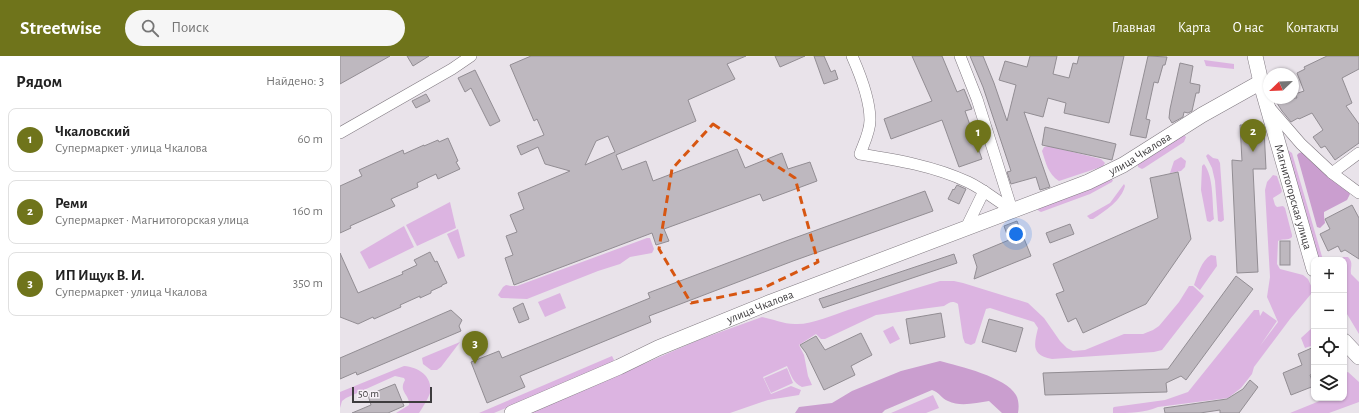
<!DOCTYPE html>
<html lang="ru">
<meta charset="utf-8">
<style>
body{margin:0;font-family:"Alegreya Sans",sans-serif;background:#f6f6f6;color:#222}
.controls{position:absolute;right:12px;bottom:12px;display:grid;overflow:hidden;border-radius:8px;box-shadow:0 1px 3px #0004}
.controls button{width:36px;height:36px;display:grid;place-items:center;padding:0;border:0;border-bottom:1px solid #e0e0e0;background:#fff;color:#222;font:20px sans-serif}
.compass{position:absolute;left:923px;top:12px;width:36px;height:36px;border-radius:50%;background:#fff;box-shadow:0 1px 3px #0004;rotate:247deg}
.scale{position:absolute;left:12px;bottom:10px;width:80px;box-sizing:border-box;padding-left:4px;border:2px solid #3e3c3e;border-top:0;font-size:11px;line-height:14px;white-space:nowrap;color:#3e3c3e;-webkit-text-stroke:3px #f7f0f7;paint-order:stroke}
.you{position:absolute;left:676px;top:178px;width:14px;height:14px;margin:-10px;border:3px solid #fff;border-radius:50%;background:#1a73e8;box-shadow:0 0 0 6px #1a73e833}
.badge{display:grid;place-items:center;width:26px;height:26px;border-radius:50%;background:#6f741b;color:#fff;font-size:13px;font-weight:700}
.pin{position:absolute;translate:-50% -33px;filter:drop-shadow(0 1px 2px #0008)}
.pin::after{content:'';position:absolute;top:21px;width:14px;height:12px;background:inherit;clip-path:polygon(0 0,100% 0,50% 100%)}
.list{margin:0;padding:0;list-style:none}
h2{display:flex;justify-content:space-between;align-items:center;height:52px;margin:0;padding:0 16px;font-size:17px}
h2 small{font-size:13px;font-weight:400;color:#767676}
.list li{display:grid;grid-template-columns:26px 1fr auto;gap:12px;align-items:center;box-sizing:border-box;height:64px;margin:0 8px 8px;padding:0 8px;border:1px solid #e0e0e0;border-radius:8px}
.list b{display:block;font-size:15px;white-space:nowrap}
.list p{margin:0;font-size:13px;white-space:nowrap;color:#767676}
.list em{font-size:13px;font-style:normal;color:#767676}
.icon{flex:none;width:22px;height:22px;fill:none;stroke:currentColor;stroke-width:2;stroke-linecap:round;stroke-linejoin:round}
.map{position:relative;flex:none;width:1019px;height:357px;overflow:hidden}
header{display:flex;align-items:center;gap:24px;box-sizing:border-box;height:56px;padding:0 20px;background:#6f741b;color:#fff}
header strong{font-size:19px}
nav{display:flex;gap:22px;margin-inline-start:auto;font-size:14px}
.search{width:280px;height:36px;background:#f6f6f6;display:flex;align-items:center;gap:10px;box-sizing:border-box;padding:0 14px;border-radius:22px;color:#767676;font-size:15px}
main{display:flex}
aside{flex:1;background:#fff}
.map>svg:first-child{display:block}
.green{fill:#dcb4e1}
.forest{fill:#ca9ecf}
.building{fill:#beb8bf;stroke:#928d93;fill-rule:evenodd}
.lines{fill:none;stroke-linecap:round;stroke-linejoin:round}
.street-casing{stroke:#807a81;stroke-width:12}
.secondary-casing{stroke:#807a81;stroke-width:16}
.street{stroke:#fff;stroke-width:11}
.secondary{stroke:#fff;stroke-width:15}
.marked{fill:none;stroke:#d75611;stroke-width:3;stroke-dasharray:8 5;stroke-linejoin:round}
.labels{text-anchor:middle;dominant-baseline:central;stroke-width:4;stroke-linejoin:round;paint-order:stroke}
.street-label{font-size:12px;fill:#3e3c3e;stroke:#f7f0f7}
</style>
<header>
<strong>Streetwise</strong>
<div class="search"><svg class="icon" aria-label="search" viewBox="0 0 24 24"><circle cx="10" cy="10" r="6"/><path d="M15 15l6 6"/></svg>Поиск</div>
<nav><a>Главная</a><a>Карта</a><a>О нас</a><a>Контакты</a></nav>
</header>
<main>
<aside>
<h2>Рядом<small>Найдено: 3</small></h2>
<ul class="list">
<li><span class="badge">1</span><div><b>Чкаловский</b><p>Супермаркет · улица Чкалова</p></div><em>60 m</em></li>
<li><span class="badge">2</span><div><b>Реми</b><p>Супермаркет · Магнитогорская улица</p></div><em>160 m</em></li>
<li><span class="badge">3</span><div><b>ИП Ищук В. И.</b><p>Супермаркет · улица Чкалова</p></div><em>350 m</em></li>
</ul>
</aside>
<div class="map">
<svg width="1019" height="357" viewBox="0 0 1019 357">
<rect width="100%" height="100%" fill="#e9e3ea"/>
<!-- green -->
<g class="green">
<path d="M 864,4 L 894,8 L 894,13 L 866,10 Z"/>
<path d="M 844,79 L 846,81 L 844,86 L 804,112 L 802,113 L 798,111 L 798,108 Z"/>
<path d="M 708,90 L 761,103 L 765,107 L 763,110 L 758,112 L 719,125 C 708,118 706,107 702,95 L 704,91 Z"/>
<path d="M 949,95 L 952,97 L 983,204 L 979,204 L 948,96 Z"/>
<path d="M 868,98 L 873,102 L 878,103 L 880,107 L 884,164 L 881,166 L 878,165 L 875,125 L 872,112 L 866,100 Z"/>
<path d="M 841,101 L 846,105 L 845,111 L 841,115 L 830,117 L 834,105 Z"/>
<path d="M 864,108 C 874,121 872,147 874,163 L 870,166 L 867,165 L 861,134 L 862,110 Z"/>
<path d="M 933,119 L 937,120 L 942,135 L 941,137 L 933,142 L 935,149 L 937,151 L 943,150 L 945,152 L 952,179 L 952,181 C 948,185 942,182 938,185 L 937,208 L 940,213 L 963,219 L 968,223 L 972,232 L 971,238 L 950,263 L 914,311 L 912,318 L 901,332 L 888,342 L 818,351 C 804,357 789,357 773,357 L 773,352 L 774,351 L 825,344 L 848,336 L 914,254 L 919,254 L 920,260 L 923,255 L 937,265 L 920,290 L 938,266 L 927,241 L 930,221 L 925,134 L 927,126 Z"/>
<path d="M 771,123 L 773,124 L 772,126 L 750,138 L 701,156 L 699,155 L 698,154 L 698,151 Z"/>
<path d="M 784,128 L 785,130 C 781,145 765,155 753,163 L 750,163 L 747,160 L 770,147 Z"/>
<path d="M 110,146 L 116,172 L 77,190 L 66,169 Z"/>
<path d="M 64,170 L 74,191 L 29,213 L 20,196 Z"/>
<path d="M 118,173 L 125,200 L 118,203 L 107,178 Z"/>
<path d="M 307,182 L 310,182 L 314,193 L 312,197 L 290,201 L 280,208 L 258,215 L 187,243 L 161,242 L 158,239 L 163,231 L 166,229 L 171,230 L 177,230 Z"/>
<path d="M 871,199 L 876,200 L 877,210 L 860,234 L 854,229 C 858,218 861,205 871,199 Z"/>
<path d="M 1003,201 L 1008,201 C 1014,207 1010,211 1011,218 L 1019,226 L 1019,278 L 1004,253 L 1004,204 L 1001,204 Z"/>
<path d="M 600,225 L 614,225 L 623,227 L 688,247 L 704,262 L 720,285 L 727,292 L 733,295 L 745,294 L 784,278 L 803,278 L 813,274 L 819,270 L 839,246 L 849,230 L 853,230 L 864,240 L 822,294 L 814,296 L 712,303 C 691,299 694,289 698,272 L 694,266 L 650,252 L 646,253 L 635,287 L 631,289 L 625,287 L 623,282 L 618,248 C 612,244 609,247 604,250 L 536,259 L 485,283 L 481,283 L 476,278 L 459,289 L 464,299 L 468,320 L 472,329 L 462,331 C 453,327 451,319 447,310 L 423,321 L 431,338 L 451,330 L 461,334 L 459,339 L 428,344 L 390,357 L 190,357 L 361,283 L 422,261 C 433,263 443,268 455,268 C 471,269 493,259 508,254 C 539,244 569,234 600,225 Z"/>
<path d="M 220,237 L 226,252 L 205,261 L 198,246 Z"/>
<path d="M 553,270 L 560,283 L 550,288 L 543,275 Z"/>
<path d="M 973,271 L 974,289 L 965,292 L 961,282 Z"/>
<path d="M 120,286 L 101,311 L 97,314 L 91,314 L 83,308 L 82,302 L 84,301 Z"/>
<path d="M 272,300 L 274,304 L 272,307 L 154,357 L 139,357 Z"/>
<path d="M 64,310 C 78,311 93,320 90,337 C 88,343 83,351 79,357 L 56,357 L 69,349 C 70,338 58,336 65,324 L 64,322 L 55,320 L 6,342 L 2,345 L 0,352 L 0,336 Z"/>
<path d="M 447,312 L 453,327 L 431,337 L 424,322 Z"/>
<path d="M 1008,316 L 1019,326 L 1019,346 L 989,357 L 950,357 L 987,342 L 1004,342 L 1004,321 L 1005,317 Z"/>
<path d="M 593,339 L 599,352 L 586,357 L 551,357 Z"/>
</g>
<!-- forest -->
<g class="forest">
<path d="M 963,96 L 1008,135 L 1010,138 L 1007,144 L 984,156 L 984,160 L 985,167 L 980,172 L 977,171 L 957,99 L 959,97 Z"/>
<path d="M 600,305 C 619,310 666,321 676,339 C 679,344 679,352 678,357 L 662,357 L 649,345 C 636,347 620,351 608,345 C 602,343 599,336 592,334 L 545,354 L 542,357 L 455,357 L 459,351 L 492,347 L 512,335 L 561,315 Z"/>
</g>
<!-- building -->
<g class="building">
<path d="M 0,0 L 50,0 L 0,28 Z"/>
<path d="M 67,0 L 89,0 L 73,10 Z"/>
<path d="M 191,0 L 406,0 L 387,8 L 395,23 L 348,44 L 356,65 L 276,99 L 282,114 L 306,105 L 313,125 L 397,93 L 405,112 L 442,97 L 448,113 L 470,106 L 477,125 L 423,145 L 420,138 L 324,173 L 329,185 L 316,189 L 312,177 L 174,229 L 165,202 L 173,199 L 166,180 L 177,176 L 170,159 L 184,153 L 178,137 L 230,115 L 205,108 L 198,91 L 181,99 L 177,90 L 204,79 L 197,63 L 194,65 L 170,9 ZM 268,80 L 275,96 L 245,109 L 256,85 Z"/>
<path d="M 435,0 L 465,0 L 440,11 Z"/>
<path d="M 474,0 L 484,0 L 491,16 L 495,14 L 498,23 L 484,28 Z"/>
<path d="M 572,0 L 602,0 L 617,36 L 624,33 L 632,53 L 625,55 L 642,103 L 619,111 L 602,64 L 551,83 L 544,63 L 592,45 Z"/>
<path d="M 630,0 L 643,0 L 654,27 L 667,65 L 676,29 L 659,24 L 665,5 L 687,11 L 690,0 L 717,0 L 713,18 L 729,22 L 733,7 L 737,8 L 739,0 L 784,0 L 769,67 L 724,57 L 726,47 L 708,42 L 703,61 L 684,56 L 710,131 L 700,134 L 696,121 L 671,128 L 667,116 L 671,115 L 643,31 Z"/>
<path d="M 808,0 L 827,1 L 825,9 L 823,9 L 818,27 L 814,26 L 806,63 L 810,64 L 806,82 L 790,79 Z"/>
<path d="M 987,0 L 1019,0 L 1019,13 L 1002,22 L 1012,47 L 1006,50 L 1019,68 L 1019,87 L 995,104 L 985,90 L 981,92 L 973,81 L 983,74 L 972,57 L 959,63 L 958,62 L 951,66 L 942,55 L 935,44 L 940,42 L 957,42 L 955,38 L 964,35 L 957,17 L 965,13 L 964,11 Z"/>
<path d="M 840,7 L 853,10 L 850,27 L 860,29 L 859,37 L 856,37 L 852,55 L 848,57 L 844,56 L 843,61 L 832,67 L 829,62 L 830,53 Z"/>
<path d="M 135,14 L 160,65 L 150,70 L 131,32 L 125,36 L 118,22 Z"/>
<path d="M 86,38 L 90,45 L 76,52 L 72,45 Z"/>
<path d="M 900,69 L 911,69 L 911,74 L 924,73 L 926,113 L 913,113 L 918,216 L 897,217 L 892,108 L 892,104 L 902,105 Z"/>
<path d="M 705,71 L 776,88 L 772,104 L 702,89 Z"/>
<path d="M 108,82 L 118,105 L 116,106 L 120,113 L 98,123 L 96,118 L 77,127 L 78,131 L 51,143 L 55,150 L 10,170 L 11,172 L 0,177 L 0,130 L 22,120 L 19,114 L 63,94 L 64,98 L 84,89 L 84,90 L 98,84 L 99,86 Z"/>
<path d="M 838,116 L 851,183 L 806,248 L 743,277 L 736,262 L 728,266 L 716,238 L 724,235 L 713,208 L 818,162 L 810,122 Z"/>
<path d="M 617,129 L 626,133 L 619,148 L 608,143 L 613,133 L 614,134 Z"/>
<path d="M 585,135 L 593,155 L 453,205 L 309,260 L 311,266 L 180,320 L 185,331 L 147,347 L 131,306 L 159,295 L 162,302 L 310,242 L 308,237 L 446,185 Z"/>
<path d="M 1012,149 L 1019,162 L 1019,203 L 1005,194 L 1001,196 L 998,190 L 988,195 L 980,178 L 990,173 L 985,163 Z"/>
<path d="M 677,165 L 691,200 L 634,223 L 637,211 L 633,199 L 669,184 L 664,170 Z"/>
<path d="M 730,168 L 734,178 L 710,187 L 706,177 Z"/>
<rect x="940" y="185" width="10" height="24"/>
<path d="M 90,196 L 95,206 L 97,205 L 107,227 L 102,229 L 102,230 L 91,235 L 91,237 L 80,242 L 80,240 L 60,249 L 61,251 L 34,263 L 33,261 L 18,268 L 0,261 L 0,197 L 18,237 L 63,218 L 62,216 L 77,209 L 74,204 Z"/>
<path d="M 614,198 L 617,207 L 483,252 L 479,243 Z"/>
<path d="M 896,220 L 913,233 L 846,324 L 841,320 L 826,327 L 827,336 L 705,339 L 703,317 L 828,313 Z"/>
<path d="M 183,247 L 189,263 L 179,267 L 173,252 Z"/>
<path d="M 111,254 L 122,264 L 119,270 L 121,275 L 17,319 L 16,316 L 0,323 L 0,302 Z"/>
<path d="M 601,257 L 605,281 L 570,288 L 566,263 Z"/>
<path d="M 649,263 L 683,272 L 676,296 L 642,286 Z"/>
<path d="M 521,277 L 532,299 L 511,310 L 515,319 L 484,334 L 466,297 L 460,289 L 476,280 L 485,294 Z"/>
<path d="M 974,291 L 974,317 L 970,319 L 974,330 L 951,339 L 943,317 L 962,309 L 958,298 Z"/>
<path d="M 910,324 L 918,331 L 899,357 L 880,357 L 880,354 L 860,357 L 825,357 L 824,352 L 887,343 L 903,333 Z"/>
<path d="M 55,328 L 64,350 L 48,357 L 12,357 L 31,349 L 28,339 Z"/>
</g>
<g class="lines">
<defs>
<g id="street">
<path d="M 512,0 C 520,18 530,45 530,64 C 530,76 524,87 520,98 C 557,104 594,110 628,126 C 643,133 657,145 672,154"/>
<path d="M 620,0 L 637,43 L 672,154"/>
<path d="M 929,51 L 961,88 L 992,117 L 1019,137"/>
<path d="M 0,77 L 112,13 L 131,0"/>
<path d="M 992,117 L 1019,97"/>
<path d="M 626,172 L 644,135"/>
</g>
<g id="secondary">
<path id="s1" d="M 915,0 L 923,35 L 974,213"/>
<path d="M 1004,285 L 1019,301"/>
<path id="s2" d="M 172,357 L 279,311 L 318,292 L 431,246 L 748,126 L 783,109 L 862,59 L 921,26"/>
</g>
</defs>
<!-- street casing -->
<use href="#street" class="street-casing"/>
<!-- secondary casing -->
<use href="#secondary" class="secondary-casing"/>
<!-- street -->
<use href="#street" class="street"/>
<!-- secondary -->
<use href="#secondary" class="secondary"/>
</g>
<!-- marked area -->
<path class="marked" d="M 373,68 L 455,122 L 478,206 L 421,233 L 351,247 L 319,193 L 332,113 Z"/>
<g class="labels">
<!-- street labels -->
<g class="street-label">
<text stroke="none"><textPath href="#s2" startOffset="680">улица Чкалова</textPath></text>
<text stroke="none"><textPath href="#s1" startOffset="146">Магнитогорская улица</textPath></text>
<text stroke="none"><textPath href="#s2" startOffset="270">улица Чкалова</textPath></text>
</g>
</g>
</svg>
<div class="controls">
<button>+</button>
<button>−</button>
<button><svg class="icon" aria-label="locate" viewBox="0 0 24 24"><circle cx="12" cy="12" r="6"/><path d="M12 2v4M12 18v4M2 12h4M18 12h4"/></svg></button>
<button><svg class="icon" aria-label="layers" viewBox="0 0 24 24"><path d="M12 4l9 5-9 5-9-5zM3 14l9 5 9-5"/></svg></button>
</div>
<svg class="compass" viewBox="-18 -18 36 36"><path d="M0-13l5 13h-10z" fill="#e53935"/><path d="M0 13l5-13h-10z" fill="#767676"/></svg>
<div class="scale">50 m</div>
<div class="you"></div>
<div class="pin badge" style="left:638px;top:97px">1</div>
<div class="pin badge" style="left:913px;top:96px">2</div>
<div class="pin badge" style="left:135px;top:308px">3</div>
</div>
</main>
